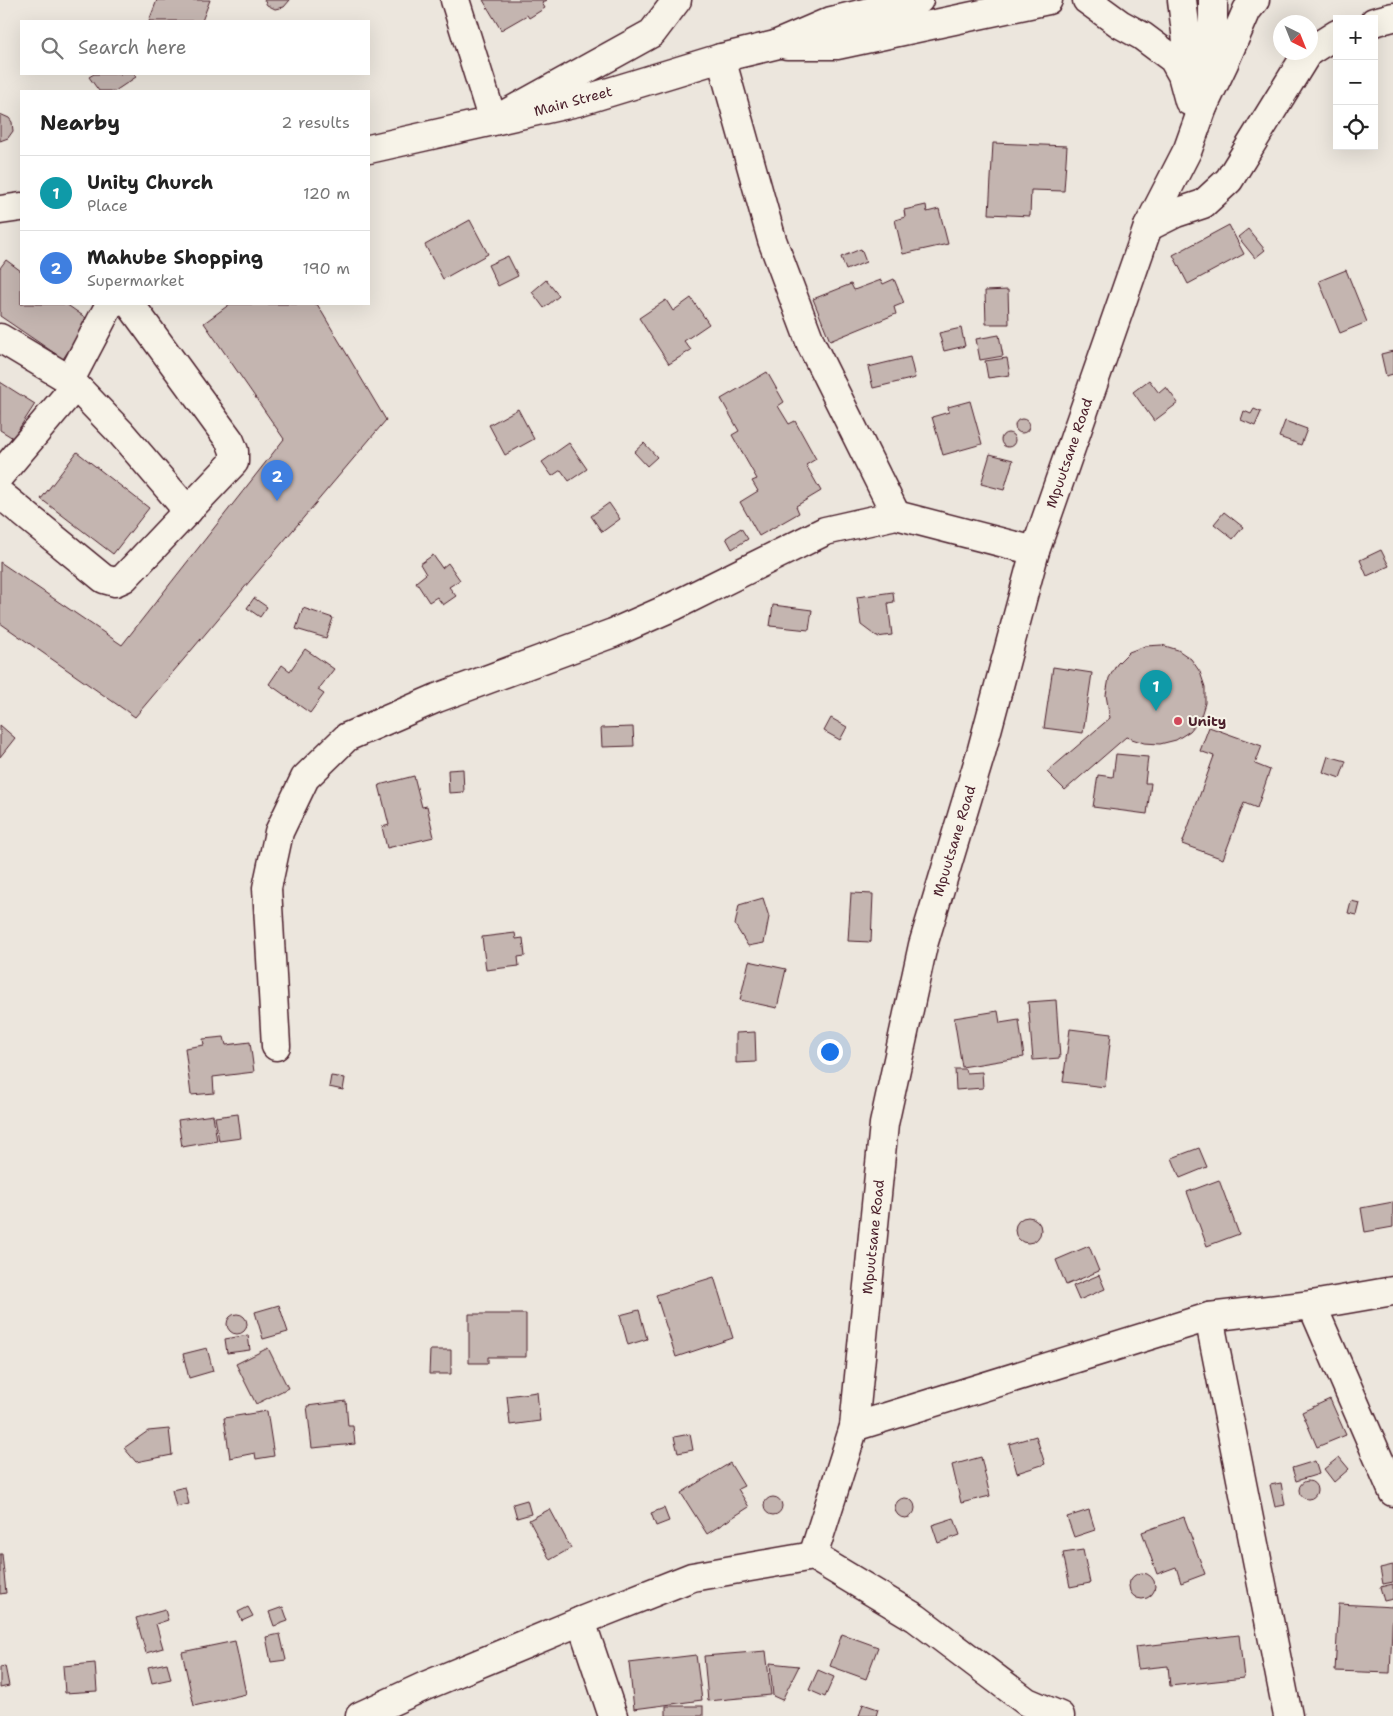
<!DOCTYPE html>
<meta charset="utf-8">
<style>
body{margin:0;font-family:"Shantell Sans",sans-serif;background:#f6f6f6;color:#222}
.controls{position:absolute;right:15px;top:15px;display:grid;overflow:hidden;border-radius:0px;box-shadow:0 5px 20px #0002}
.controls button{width:45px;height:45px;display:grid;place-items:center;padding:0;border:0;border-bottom:1px solid #e0e0e0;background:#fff;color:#222;font:25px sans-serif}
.compass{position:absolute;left:1273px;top:15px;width:45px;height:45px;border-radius:50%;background:#fff;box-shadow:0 5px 20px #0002;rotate:137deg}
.you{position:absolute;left:829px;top:1051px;width:18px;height:18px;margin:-12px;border:4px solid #fff;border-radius:50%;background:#1a73e8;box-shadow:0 0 0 8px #1a73e833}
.badge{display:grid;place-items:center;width:32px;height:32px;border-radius:50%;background:#0f766e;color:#fff;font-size:16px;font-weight:700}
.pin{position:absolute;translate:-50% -41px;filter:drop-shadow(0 1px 2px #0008)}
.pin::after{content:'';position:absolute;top:26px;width:18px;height:15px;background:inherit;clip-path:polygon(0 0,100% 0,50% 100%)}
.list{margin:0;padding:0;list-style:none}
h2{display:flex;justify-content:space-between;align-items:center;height:65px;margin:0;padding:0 20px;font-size:21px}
h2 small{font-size:16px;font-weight:400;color:#767676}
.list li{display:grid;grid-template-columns:32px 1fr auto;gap:15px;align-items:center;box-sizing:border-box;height:75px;padding:0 20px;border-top:1px solid #e0e0e0}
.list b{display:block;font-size:19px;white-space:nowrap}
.list p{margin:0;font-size:16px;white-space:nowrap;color:#767676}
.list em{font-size:16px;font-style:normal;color:#767676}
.icon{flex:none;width:28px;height:28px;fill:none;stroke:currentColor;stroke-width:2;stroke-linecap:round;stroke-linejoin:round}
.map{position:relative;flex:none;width:1393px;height:1716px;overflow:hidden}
.search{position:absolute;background:#fff;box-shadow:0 5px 20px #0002;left:20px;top:20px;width:350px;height:55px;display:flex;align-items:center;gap:12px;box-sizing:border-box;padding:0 18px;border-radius:0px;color:#767676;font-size:19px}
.panel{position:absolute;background:#fff;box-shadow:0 5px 20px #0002;left:20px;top:90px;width:350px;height:215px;border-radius:0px}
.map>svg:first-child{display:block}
.building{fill:#c4b5b0;stroke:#4a1f2b}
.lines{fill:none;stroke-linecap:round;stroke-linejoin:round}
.minor-casing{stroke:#4a1f2b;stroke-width:31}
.highway-casing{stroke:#4a1f2b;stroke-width:31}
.minor{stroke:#f7f3e8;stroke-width:28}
.highway{stroke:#f7f3e8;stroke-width:28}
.poi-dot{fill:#d1495b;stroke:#f7f3e8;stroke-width:2}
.labels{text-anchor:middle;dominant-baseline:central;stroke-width:4;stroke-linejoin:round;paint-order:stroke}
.street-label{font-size:14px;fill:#4a1f2b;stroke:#f7f3e8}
.poi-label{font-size:14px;font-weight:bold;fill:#4a1f2b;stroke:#f7f3e8;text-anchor:start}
</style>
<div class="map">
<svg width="1393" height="1716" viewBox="0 0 1393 1716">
<rect width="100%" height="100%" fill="#ece6dd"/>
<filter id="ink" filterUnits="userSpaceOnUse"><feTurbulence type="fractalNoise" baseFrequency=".02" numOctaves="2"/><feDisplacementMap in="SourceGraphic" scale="10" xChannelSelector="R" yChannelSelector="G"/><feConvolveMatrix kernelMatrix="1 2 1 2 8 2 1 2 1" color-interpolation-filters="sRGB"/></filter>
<g filter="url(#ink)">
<!-- building -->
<g class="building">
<path d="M 157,0 L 210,0 L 202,21 L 149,21 Z"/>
<path d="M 264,0 L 290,0 L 284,7 L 275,9 L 267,5 Z"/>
<path d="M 483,0 L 547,0 L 542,3 L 545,8 L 529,18 L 527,15 L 501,30 Z"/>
<path d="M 94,74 L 134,74 L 136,77 L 115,91 L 99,91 L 89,77 Z"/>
<path d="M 0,114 L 9,118 L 12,122 L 13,131 L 8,138 L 0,141 Z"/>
<path d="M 993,143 L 1067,146 L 1064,191 L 1031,190 L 1030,216 L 989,214 Z"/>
<path d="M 926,205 L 927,212 L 939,209 L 948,244 L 903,254 L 895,220 L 905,217 L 904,210 Z"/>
<path d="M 470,220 L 488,254 L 443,279 L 425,245 Z"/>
<path d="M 1229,225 L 1244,254 L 1188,284 L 1173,255 Z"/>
<path d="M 1248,229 L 1265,250 L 1255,258 L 1238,237 Z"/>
<path d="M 861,249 L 866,262 L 846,270 L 841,257 Z"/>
<path d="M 508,256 L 518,276 L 498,286 L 488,265 Z"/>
<path d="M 6,260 L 21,271 L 21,304 L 66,304 L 89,320 L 63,359 L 0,316 L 0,268 Z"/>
<path d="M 1346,270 L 1367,322 L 1340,333 L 1319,281 Z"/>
<path d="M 894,279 L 904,303 L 894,307 L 896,314 L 830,341 L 813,299 L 851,284 L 854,290 L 881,280 L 883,284 Z"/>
<path d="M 546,280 L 559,296 L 544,308 L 532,292 Z"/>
<path d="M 1008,290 L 1009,324 L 986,324 L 985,291 Z"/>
<path d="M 691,298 L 709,324 L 684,341 L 691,350 L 669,364 L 639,318 L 666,300 L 673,311 Z"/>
<path d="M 230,304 L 317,304 L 386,420 L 135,717 L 0,623 L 0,562 L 122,645 L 284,439 L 204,323 Z"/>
<path d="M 961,328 L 965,346 L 944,351 L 939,333 Z"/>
<path d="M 999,335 L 1003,356 L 980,360 L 976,339 Z"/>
<path d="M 1393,351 L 1393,374 L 1386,376 L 1381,354 Z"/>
<path d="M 910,357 L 915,378 L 873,388 L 868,367 Z"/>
<path d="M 1007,358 L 1010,375 L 988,378 L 985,361 Z"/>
<path d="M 767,372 L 784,402 L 778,406 L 789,424 L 795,421 L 816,459 L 806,465 L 821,491 L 796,506 L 799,513 L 759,536 L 740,502 L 758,491 L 752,481 L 757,479 L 732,435 L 739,431 L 721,399 Z"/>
<path d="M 1149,380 L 1159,393 L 1166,387 L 1178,403 L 1154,421 L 1133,392 Z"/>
<path d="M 0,382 L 35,404 L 13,438 L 0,430 Z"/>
<path d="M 970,401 L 982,444 L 943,455 L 932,417 L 949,412 L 948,407 Z"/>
<path d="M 518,409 L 534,439 L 505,455 L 489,425 Z"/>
<path d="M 1254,409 L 1261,412 L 1255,426 L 1241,420 L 1244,411 L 1251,414 Z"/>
<circle cx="1022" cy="426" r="7"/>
<path d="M 1285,421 L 1307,429 L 1301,445 L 1279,437 Z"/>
<circle cx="1008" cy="440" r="7"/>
<path d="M 569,443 L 587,469 L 569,481 L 561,470 L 552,476 L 542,462 Z"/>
<path d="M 644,443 L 657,457 L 647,466 L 634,452 Z"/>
<path d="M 77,452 L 149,508 L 113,554 L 41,499 Z"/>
<path d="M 990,454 L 1013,460 L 1004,490 L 981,484 Z"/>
<path d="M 609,503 L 620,519 L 602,532 L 591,516 Z"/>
<path d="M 1224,512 L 1243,527 L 1233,539 L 1214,524 Z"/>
<path d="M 741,528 L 748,539 L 732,549 L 726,538 Z"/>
<path d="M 1381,550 L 1389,566 L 1367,576 L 1360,560 Z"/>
<path d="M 433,555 L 442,568 L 448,563 L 460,580 L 449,587 L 456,596 L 443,605 L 437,597 L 429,602 L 416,582 L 426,574 L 420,564 Z"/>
<path d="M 893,592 L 894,602 L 888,603 L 892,635 L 877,637 L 861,625 L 857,597 Z"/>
<path d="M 254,598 L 267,607 L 260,617 L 247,608 Z"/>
<path d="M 773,605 L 812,610 L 809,630 L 770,626 Z"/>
<path d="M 303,608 L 333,618 L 326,638 L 296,629 Z"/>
<path d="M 1162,645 L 1178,650 L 1191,659 L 1200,672 L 1205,687 L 1205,703 L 1200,719 L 1190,731 L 1176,740 L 1160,744 L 1144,743 L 1126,737 L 1065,790 L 1047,772 L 1110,718 L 1106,695 L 1109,678 L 1117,664 L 1129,652 L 1145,646 Z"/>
<path d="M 305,649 L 334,669 L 318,690 L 324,694 L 310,713 L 269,684 L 282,665 L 290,671 Z"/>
<path d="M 1053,667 L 1092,673 L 1083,733 L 1044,728 Z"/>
<path d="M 831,718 L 847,727 L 840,740 L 824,731 Z"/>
<path d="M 0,725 L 15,738 L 0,757 Z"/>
<path d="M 633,727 L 634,746 L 602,747 L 601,728 Z"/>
<path d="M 1209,727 L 1262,746 L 1255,764 L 1270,770 L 1257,808 L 1244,803 L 1223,859 L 1182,844 L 1214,756 L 1200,751 Z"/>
<path d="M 1116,754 L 1148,757 L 1145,783 L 1151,783 L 1147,814 L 1093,807 L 1098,775 L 1113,777 Z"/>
<path d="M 1328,756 L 1346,761 L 1340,778 L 1323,772 Z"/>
<path d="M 463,769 L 464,792 L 449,793 L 448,770 Z"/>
<path d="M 414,776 L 422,807 L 427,806 L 434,837 L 387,848 L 382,827 L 389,825 L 379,785 Z"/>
<path d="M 851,893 L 873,894 L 871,942 L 848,941 Z"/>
<path d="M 763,898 L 769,917 L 764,943 L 748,946 L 735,925 L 739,905 Z"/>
<path d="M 1351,901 L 1360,903 L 1357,915 L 1348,913 Z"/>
<path d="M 515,933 L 516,939 L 523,938 L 525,956 L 518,957 L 519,966 L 486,970 L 482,937 Z"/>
<path d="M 749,961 L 786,969 L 777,1008 L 740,1000 Z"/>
<path d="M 1056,1000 L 1060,1058 L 1033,1060 L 1028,1002 Z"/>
<path d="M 998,1011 L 1000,1023 L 1019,1020 L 1024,1057 L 962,1067 L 954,1018 Z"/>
<path d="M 1070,1029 L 1111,1034 L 1105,1087 L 1063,1082 Z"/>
<path d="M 755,1032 L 756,1062 L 736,1063 L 736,1033 Z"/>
<path d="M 224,1037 L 226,1045 L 250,1042 L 254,1072 L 213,1077 L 214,1093 L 191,1095 L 185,1048 L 204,1045 L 203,1039 Z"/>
<path d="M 955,1069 L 965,1069 L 966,1073 L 982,1072 L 983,1088 L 956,1090 Z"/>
<path d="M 331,1076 L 345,1078 L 343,1090 L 329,1087 Z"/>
<path d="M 238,1114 L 241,1138 L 219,1141 L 215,1117 Z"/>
<path d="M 213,1115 L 217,1141 L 182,1147 L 178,1120 Z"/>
<path d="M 1199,1148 L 1207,1167 L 1180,1178 L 1172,1158 Z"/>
<path d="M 1219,1180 L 1239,1234 L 1207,1246 L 1187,1192 Z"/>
<path d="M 1393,1202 L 1393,1227 L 1365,1232 L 1361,1208 Z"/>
<circle cx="1028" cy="1230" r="13"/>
<path d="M 1089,1246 L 1099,1271 L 1066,1285 L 1056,1260 Z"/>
<path d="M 1099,1275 L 1105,1289 L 1079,1300 L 1073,1286 Z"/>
<path d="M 714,1277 L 733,1338 L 676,1357 L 656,1295 Z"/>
<path d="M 279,1305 L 288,1332 L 263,1339 L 255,1312 Z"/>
<path d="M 639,1310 L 647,1339 L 628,1345 L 620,1315 Z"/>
<circle cx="237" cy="1324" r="10"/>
<path d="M 469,1314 L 526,1314 L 526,1357 L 488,1357 L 488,1363 L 469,1363 Z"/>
<path d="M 248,1335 L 250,1350 L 227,1353 L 225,1339 Z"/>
<path d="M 207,1348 L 213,1371 L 189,1378 L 183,1354 Z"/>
<path d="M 268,1348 L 288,1388 L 256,1404 L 236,1364 Z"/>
<path d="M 430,1350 L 451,1350 L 451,1374 L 429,1374 Z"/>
<path d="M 537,1392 L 540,1421 L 510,1425 L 507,1396 Z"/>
<path d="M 1330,1399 L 1346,1435 L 1317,1447 L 1302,1412 Z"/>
<path d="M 346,1401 L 348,1426 L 353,1426 L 355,1444 L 312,1448 L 307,1406 Z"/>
<path d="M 267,1411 L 274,1456 L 256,1459 L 255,1453 L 230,1458 L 224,1418 Z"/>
<path d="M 169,1429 L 172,1455 L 136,1462 L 124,1448 L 148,1431 Z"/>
<path d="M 690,1434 L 693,1450 L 678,1453 L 674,1437 Z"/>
<path d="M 1036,1436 L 1045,1464 L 1017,1473 L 1009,1444 Z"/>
<path d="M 981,1457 L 990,1496 L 961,1503 L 952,1465 Z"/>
<path d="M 1339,1457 L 1349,1469 L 1334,1482 L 1324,1469 Z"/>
<path d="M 1315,1461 L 1319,1474 L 1296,1481 L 1292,1468 Z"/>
<path d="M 730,1463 L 744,1486 L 738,1489 L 749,1507 L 707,1534 L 681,1493 Z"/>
<circle cx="1308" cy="1490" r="9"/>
<path d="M 1281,1483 L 1285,1505 L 1275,1507 L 1270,1485 Z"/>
<path d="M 185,1487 L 189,1504 L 176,1507 L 172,1490 Z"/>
<circle cx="773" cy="1506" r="9"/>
<circle cx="905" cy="1508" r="10"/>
<path d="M 527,1500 L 531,1514 L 517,1518 L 513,1504 Z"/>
<path d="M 664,1508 L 669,1521 L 656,1526 L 651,1513 Z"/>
<path d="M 550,1509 L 571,1548 L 550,1560 L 529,1520 Z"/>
<path d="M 1089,1510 L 1095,1530 L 1074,1537 L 1067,1517 Z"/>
<path d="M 1184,1517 L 1205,1574 L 1181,1583 L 1176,1567 L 1157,1574 L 1142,1532 Z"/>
<path d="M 954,1518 L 960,1535 L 938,1543 L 932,1525 Z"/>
<path d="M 1083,1550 L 1090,1583 L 1070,1587 L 1063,1553 Z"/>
<path d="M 0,1554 L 2,1554 L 6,1593 L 0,1594 Z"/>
<path d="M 1393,1565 L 1393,1582 L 1383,1584 L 1380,1568 Z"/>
<circle cx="1142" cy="1586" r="13"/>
<path d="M 1393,1584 L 1393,1599 L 1384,1601 L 1380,1587 Z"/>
<path d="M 1339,1604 L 1393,1607 L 1390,1673 L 1335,1671 Z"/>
<path d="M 248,1607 L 253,1616 L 242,1621 L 238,1612 Z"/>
<path d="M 283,1607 L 288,1621 L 274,1626 L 269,1612 Z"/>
<path d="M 165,1610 L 168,1620 L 156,1624 L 163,1648 L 146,1653 L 136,1618 Z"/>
<path d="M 280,1634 L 286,1660 L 271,1662 L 266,1637 Z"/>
<path d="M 842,1634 L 878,1647 L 866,1679 L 830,1666 Z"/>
<path d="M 1239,1635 L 1244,1678 L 1170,1686 L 1168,1666 L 1138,1669 L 1135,1647 Z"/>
<path d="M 235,1641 L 246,1694 L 194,1706 L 182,1652 Z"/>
<path d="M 766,1651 L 771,1695 L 708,1701 L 704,1656 Z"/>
<path d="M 696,1655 L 702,1700 L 634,1709 L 629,1663 Z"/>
<path d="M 95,1663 L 97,1691 L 65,1693 L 63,1666 Z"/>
<path d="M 167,1663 L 171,1679 L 152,1683 L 148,1667 Z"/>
<path d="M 770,1663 L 799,1666 L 782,1700 L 773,1696 Z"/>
<path d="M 5,1666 L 9,1686 L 0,1688 L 0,1667 Z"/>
<path d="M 818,1670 L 834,1677 L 825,1697 L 809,1690 Z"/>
<path d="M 863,1704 L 878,1709 L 876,1716 L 859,1716 Z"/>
<rect x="666" y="1706" width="37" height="10"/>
</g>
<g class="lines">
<defs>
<g id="minor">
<path d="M 455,0 L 493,121 L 652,33 L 677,0"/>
<path d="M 1182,0 L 1188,49 L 1189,95"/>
<path d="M 1374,22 L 1393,17"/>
<path d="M 1310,51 L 1337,34"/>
<path d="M 721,58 L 772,240 L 811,344 L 896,515"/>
<path d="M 1148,227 L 1176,213 L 1203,204 L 1229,180 L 1308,52"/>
<path d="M 110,304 L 70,380 L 121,433 L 188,511"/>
<path d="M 0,338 L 70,380 L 71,391 L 0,475"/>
<path d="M 0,494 L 104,579 L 115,582 L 124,578 L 234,462 L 234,451 L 230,441 L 130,304"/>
<path d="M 276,1046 L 267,888 L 279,832 L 305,778 L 347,737 L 437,698 L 613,633 L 674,606 L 825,531 L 896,515 L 1035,551"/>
<path d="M 1312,1305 L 1393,1492"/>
<path d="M 1209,1317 L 1288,1716"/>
<path d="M 854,1427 L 1209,1317 L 1312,1305 L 1393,1291"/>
<path d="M 813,1556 L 854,1427 L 884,1124 L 923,945 L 981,753 L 1035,551 L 1148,227 L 1188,149 L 1203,107 L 1210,71 L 1213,24 L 1213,0"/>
<path d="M 581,1621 L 613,1716"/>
<path d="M 360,1716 L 425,1686 L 581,1621 L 692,1577 L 813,1556 L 916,1618 L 1027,1702 L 1060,1716"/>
</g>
<g id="highway">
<path d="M 1087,0 L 1120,24 L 1142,36 L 1173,59 L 1182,75 L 1189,101"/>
<path d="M 787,45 L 837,45 L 1048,0"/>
<path d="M 1203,107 L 1224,63 L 1247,10 L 1255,0"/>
<path d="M 369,149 L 577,102 L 721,58 L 775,45 L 831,21 L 919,0"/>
<path d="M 0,210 L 21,207"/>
</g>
</defs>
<!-- minor casing -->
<use href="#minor" class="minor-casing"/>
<!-- highway casing -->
<use href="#highway" class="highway-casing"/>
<!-- minor -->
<use href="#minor" class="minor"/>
<!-- highway -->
<use href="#highway" class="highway"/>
</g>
</g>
<!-- markers -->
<circle class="poi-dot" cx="1178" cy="721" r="5"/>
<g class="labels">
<!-- street labels -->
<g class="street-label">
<text transform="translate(573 101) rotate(-15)">Main Street</text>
<text transform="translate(1069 453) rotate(-71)">Mpuutsane Road</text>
<text transform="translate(954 841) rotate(-73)">Mpuutsane Road</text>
<text transform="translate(873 1237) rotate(-84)">Mpuutsane Road</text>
</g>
<!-- poi labels -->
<g class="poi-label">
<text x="1188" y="721">Unity</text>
</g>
</g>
</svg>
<div class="controls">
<button>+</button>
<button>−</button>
<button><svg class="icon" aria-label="locate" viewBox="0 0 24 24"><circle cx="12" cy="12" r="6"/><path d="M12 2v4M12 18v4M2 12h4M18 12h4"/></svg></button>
</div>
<svg class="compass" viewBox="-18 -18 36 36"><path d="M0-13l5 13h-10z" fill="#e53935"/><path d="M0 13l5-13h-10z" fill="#767676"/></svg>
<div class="you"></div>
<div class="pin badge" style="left:1156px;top:711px;background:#0f9aa8">1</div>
<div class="pin badge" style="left:277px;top:501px;background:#3f7fe0">2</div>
<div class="search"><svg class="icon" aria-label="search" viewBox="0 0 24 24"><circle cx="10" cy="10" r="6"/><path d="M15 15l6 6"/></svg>Search here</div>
<section class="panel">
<h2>Nearby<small>2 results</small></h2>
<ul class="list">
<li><span class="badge" style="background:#0f9aa8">1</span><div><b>Unity Church</b><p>Place</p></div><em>120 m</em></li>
<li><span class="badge" style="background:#3f7fe0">2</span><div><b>Mahube Shopping</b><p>Supermarket</p></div><em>190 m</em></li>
</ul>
</section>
</div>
